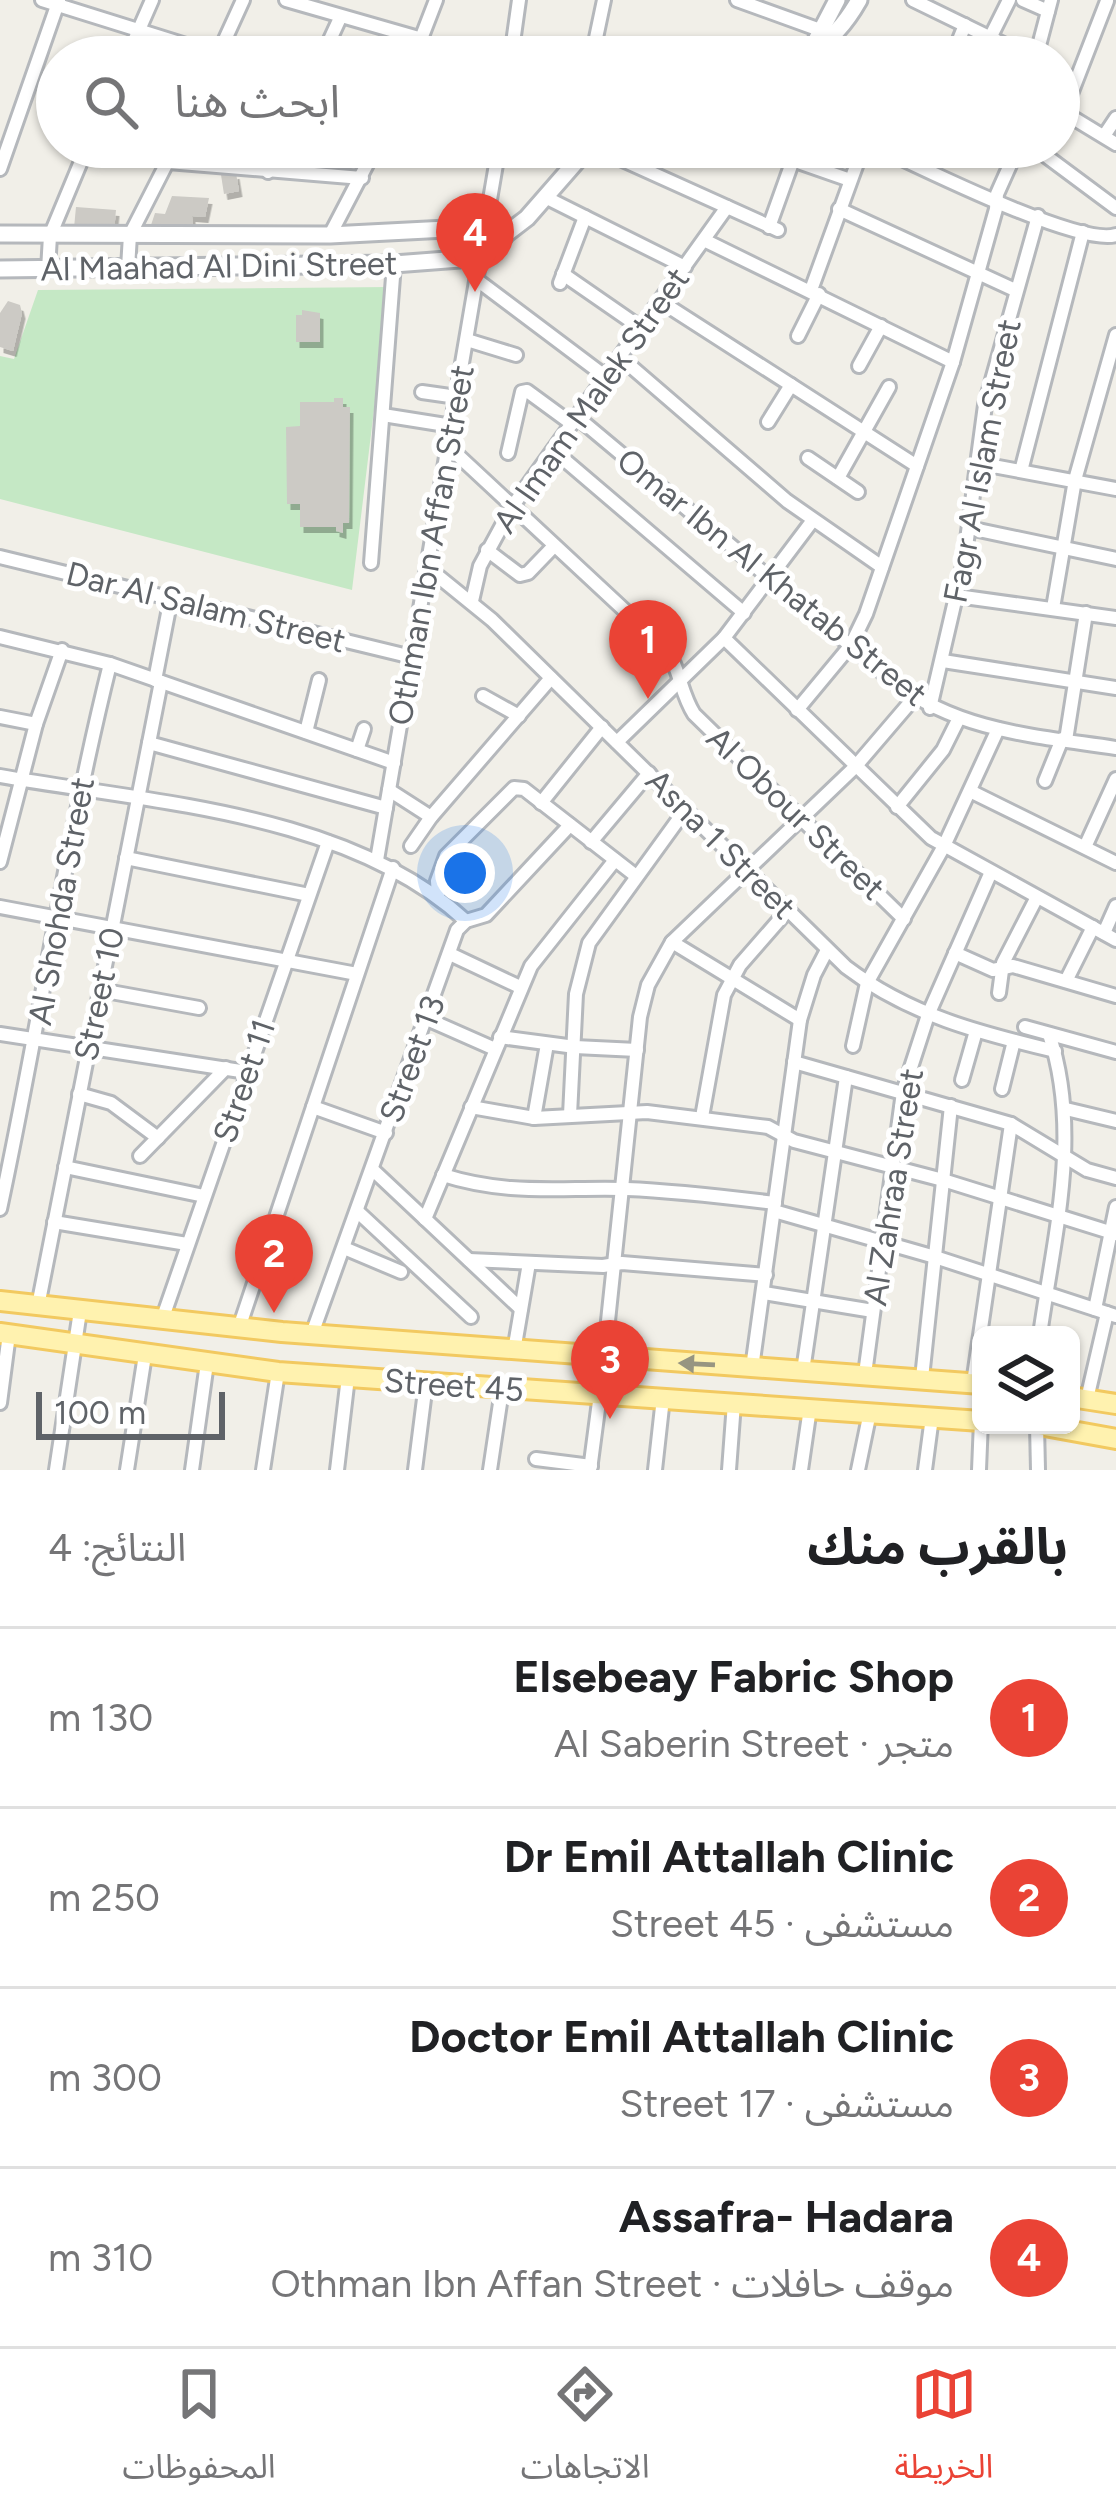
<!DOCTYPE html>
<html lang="ar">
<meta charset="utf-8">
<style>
body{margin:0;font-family:Figtree,"Noto Sans Arabic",sans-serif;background:#f6f6f6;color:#202124;direction:rtl}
.controls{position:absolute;right:36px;bottom:36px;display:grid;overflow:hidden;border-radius:18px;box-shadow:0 3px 9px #0004}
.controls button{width:108px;height:108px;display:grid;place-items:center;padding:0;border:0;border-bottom:3px solid #e0e0e0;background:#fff;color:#202124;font:60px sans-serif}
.scale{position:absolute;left:36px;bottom:30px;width:189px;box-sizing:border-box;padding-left:12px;border:6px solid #5f6368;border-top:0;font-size:33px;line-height:42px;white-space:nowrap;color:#5f6368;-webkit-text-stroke:9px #fff;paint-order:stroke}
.you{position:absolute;left:465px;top:873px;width:42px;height:42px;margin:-30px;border:9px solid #fff;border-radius:50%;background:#1a73e8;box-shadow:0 0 0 18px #1a73e833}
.badge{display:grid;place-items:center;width:78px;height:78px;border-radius:50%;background:#ea4335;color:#fff;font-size:39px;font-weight:700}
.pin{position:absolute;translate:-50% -99px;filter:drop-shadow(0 3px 6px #0008)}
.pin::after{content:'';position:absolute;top:63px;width:42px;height:36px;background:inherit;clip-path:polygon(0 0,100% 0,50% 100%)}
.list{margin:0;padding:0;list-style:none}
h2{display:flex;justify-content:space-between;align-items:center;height:156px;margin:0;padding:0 48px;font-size:51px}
h2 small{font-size:39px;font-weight:400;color:#757577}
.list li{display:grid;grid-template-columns:78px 1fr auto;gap:36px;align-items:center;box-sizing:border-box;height:180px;padding:0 48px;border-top:3px solid #e0e0e0}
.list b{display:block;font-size:45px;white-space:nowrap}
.list p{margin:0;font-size:39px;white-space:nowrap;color:#757577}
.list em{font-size:39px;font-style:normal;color:#757577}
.icon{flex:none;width:66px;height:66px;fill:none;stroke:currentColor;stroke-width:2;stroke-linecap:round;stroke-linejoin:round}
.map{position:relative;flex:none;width:1116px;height:1470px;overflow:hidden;direction:ltr}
.search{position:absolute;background:#fff;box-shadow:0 3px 9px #0004;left:36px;right:36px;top:36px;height:132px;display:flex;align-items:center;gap:30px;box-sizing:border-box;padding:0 42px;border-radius:66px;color:#757577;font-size:45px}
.sheet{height:876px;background:#fff}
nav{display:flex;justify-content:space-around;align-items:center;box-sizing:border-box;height:168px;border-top:3px solid #e0e0e0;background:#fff;font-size:33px;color:#757577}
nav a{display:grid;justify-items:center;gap:6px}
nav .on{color:#ea4335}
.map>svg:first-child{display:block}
.green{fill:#c5e8c5}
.building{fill:#cccac5;filter:url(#shadow)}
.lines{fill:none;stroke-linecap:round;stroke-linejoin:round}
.minor-casing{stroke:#b5b8bc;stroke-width:18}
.tertiary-casing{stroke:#b5b8bc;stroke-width:21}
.primary-casing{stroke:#f2c960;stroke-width:24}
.minor{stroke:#fff;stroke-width:12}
.tertiary{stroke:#fff;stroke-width:15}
.primary{stroke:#fff2af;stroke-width:18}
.oneway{fill:#979581}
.labels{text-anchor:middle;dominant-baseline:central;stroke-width:10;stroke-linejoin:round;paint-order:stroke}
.street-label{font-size:33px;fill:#5f6368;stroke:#fff}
</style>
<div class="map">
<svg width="1116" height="1470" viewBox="0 0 1116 1470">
<defs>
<filter id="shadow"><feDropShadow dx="3.5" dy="6" stdDeviation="0" flood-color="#0004"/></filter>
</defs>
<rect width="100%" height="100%" fill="#f1efe8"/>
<!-- green -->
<path class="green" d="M 389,287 L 352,590 L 0,499 L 0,356 L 14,359 L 38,290 Z"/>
<!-- building -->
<g class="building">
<path d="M 236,173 L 239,191 L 224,194 L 221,175 Z"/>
<path d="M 172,196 L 209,198 L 205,217 L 192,216 L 193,230 L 149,231 L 155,213 L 165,214 Z"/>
<path d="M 76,207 L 116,210 L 114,231 L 74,228 Z"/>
<path d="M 8,301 L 20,305 L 22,313 L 13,351 L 0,347 L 0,313 Z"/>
<path d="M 302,310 L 320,313 L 320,342 L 296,342 L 296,315 L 302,315 Z"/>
<path d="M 334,398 L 343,398 L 343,407 L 350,407 L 349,523 L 343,523 L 343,533 L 336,531 L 336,527 L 300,527 L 300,504 L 287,504 L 286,427 L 300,426 L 300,402 L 334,402 Z"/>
</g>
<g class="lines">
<defs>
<g id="minor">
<path d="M 42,0 L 218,55"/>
<path d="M 286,0 L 422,39"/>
<path d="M 737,0 L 820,30"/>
<path d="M 913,0 L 1030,57"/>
<path d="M 1023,0 L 1048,11"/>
<path d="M 990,38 L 1009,0"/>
<path d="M 815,42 L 846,57"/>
<path d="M 127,57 L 152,0"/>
<path d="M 217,57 L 243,0"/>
<path d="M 322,57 L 340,18"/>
<path d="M 414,57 L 436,0"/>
<path d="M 511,57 L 519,0"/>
<path d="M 592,57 L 604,0"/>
<path d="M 952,57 L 965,25"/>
<path d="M 986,57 L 994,39"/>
<path d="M 1036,57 L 1051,0"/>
<path d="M 1060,110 L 1116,144"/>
<path d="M 1064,112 L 1107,1"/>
<path d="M 1104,136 L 1116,118"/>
<path d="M 594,147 L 778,230"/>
<path d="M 755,147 L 850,180"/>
<path d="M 877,147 C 918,166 1080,247 1116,235"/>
<path d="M 1034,147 L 1116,208"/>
<path d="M 168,162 L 362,178"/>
<path d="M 0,169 L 59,0"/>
<path d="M 268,172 L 280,147"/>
<path d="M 547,198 L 685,267"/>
<path d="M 839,209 L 1015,290"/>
<path d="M 769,227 L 793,160"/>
<path d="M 330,235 L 376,147"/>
<path d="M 704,240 L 953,362"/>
<path d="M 128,268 L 130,235 L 175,147"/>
<path d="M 48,270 L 50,236 L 87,147"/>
<path d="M 563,274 L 641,328"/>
<path d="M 477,280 L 606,377"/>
<path d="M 560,283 L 585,217"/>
<path d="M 811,290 L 863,147"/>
<path d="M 660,301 L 917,466"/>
<path d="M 798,336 L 819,294"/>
<path d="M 467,340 L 516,355"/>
<path d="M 620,357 L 787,501 L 882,567"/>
<path d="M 859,366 L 881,326"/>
<path d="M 422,392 L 457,397"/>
<path d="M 383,415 L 452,426"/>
<path d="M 577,417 L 894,682 C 960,732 1037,736 1116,748"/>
<path d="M 768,422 L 791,385"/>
<path d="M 449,447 L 664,647 C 680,667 680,692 694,714 L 904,919"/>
<path d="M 553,450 L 744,613"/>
<path d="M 508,453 L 522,392 L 527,391 L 572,424"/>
<path d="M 808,458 L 858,492"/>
<path d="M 977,463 L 1116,489"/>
<path d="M 1021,471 L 1083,232"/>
<path d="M 838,478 L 889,387"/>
<path d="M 969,528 L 1116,559"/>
<path d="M 487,550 L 520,575 L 528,573 L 554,546"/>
<path d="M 0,557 L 412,657"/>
<path d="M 371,563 L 394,264"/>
<path d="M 428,568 L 492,620 L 846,967 C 909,1015 980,1033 1055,1051"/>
<path d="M 957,596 L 1116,618"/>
<path d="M 472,601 L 480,566 L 512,507 L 727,207"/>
<path d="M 1053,608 L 1075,480 L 1116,335"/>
<path d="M 0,637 L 110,664 L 394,763"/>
<path d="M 724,638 L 931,838 L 1116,940"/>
<path d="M 943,661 L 1116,688"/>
<path d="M 155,680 L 171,598"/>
<path d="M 483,696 L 519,716"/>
<path d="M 930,708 L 964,562 L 985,405 L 1038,216"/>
<path d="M 797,710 L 851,645 L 866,614 L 953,362 L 996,209 L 997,194 L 1018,147"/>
<path d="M 0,717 L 36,724"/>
<path d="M 306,732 L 319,680"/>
<path d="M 1066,740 L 1086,613"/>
<path d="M 617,742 L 724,638 L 813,520"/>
<path d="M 149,743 L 386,808"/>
<path d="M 357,750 L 364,729"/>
<path d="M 0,776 C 152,803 348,812 466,921"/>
<path d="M 1045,781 L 1062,739"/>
<path d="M 389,790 L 431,817"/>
<path d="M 970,791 L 1116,863"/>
<path d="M 541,803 L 602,727"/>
<path d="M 897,807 L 943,750 L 958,720"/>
<path d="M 591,842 L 649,773"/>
<path d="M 411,846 L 431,817 L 551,678"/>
<path d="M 1085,847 L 1116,779"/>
<path d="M 126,858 L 309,895"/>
<path d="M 377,860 L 499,147"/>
<path d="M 0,862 L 36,724 L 62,650"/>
<path d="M 438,895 L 437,881 L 446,856 L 514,788 L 524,789 L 636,876"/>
<path d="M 0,907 L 357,974"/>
<path d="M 1104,933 L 1116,906"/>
<path d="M 672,942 L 800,1020"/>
<path d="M 955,953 L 993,970 L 1013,966 L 1116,996"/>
<path d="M 450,954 L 520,987"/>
<path d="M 1066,981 L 1093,927"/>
<path d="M 100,990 L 199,1008"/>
<path d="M 999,993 L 1003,963 L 1037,897"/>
<path d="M 427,1019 L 495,1049"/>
<path d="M 1025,1027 L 1116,1052"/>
<path d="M 0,1034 L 247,1072"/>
<path d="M 500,1037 L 575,1047 L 637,1050"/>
<path d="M 853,1046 L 867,983 L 944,846 L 998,729"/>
<path d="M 794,1062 L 1011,1124 L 1087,1170 L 1116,1178"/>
<path d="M 962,1080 L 976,1031"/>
<path d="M 1002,1089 L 1014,1041"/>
<path d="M 79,1094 L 111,1103 L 158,1138"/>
<path d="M 313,1107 L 386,1133"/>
<path d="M 471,1107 L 534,1118 L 647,1112 L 768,1127 L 794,1141 L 943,1180 L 1116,1234"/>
<path d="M 1066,1109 L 1116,1121"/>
<path d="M 570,1115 L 576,994 L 589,943 L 686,809"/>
<path d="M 702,1117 L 724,995 L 740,965 L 788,910"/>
<path d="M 534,1118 L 547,1044"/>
<path d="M 140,1156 L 226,1068"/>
<path d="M 65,1167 L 204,1196"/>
<path d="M 373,1170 L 521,1309"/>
<path d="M 443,1175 C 509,1196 561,1187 627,1189 C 677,1191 726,1197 775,1203"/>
<path d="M 0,1209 C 39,1028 65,844 110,664"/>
<path d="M 357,1211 L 471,1317"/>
<path d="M 774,1211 L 935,1257 L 1116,1316"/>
<path d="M 425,1219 L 531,966 L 615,860"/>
<path d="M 54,1222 L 187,1244"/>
<path d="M 344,1248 L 401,1272"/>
<path d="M 469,1260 L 603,1266 L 622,1263 L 766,1275"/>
<path d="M 764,1293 L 873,1311"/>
<path d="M 38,1306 L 161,682"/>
<path d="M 1095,1309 L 1116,1207"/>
<path d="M 162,1320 L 328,842"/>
<path d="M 239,1328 L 393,868"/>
<path d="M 312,1334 L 457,930 L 466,921 L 486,915 L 570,825"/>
<path d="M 1040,1335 C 1054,1235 1082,1133 1049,1034"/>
<path d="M 514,1351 L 529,1263"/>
<path d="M 604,1359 L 640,1017 L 648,985 L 672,942 L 855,767 L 914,698"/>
<path d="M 752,1368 L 800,1020 L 814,975 L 827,950"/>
<path d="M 803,1371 L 846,1077"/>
<path d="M 865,1374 L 903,1092 L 928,1015 L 991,872"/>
<path d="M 922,1378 L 951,1106"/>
<path d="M 973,1383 L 1011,1124"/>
<path d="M 1087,1399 L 1107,1313"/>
<path d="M 0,1403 L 9,1334"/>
<path d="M 1037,1425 L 1038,1470"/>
<path d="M 536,1459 L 591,1466"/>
<path d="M 56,1470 L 80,1311"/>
<path d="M 127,1470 L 145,1355"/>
<path d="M 192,1470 L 207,1363"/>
<path d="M 263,1470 L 278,1372"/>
<path d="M 337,1470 L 348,1377"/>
<path d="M 415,1470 L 426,1383"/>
<path d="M 490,1470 L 502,1390"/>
<path d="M 590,1470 L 600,1394"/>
<path d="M 655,1470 L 663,1398"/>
<path d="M 729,1470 L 734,1403"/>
<path d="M 801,1470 L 810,1408"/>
<path d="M 858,1470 L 870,1412"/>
<path d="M 925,1470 L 932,1417"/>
<path d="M 979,1470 L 981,1421"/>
</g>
<g id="tertiary">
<path d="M 812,48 L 837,0"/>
<path d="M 711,57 C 782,42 814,79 859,0"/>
<path d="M 0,234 L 330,235 L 466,228 L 504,237"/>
<path d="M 0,269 L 394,264 L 460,259 L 481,253 L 527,218 L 589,147"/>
</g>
<g id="primary">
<path d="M 0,1301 L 282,1332 L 981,1384"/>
<path d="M 0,1333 L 278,1372 L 981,1421"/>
<path d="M 1071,1397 L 1116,1404"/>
<path d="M 1039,1425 L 1116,1439"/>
</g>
</defs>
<!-- minor casing -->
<use href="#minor" class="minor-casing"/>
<!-- tertiary casing -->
<use href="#tertiary" class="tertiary-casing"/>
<!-- primary casing -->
<use href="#primary" class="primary-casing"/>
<!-- minor -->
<use href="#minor" class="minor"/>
<!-- tertiary -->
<use href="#tertiary" class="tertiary"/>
<!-- primary -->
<use href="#primary" class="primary"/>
</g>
<!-- one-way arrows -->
<defs><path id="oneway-solid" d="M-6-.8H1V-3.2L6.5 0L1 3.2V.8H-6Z" transform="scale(3)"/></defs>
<use class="oneway" href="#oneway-solid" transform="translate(697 1364) rotate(-177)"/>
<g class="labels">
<!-- street labels -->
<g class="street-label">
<text transform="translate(219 266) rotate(-1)">Al Maahad Al Dini Street</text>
<text transform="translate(591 400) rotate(-55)">Al Imam Malek Street</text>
<text transform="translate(982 461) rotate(-79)">Fagr Al Islam Street</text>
<text transform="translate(431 545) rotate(-80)">Othman Ibn Affan Street</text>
<text transform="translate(772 577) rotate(39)">Omar Ibn Al Khatab Street</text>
<text transform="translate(206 607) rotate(14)">Dar Al Salam Street</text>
<text transform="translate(796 813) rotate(44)">Al Obour Street</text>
<text transform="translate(721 844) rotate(45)">Asna 1 Street</text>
<text transform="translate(61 901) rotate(-80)">Al Shohda Street</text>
<text transform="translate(99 994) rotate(-78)">Street 10</text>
<text transform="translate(412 1059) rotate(-70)">Street 13</text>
<text transform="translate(244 1081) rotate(-71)">Street 11</text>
<text transform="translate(893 1187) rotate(-81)">Al Zahraa Street</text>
<text transform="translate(454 1385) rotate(4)">Street 45</text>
</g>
</g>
</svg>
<div class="controls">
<button><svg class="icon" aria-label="layers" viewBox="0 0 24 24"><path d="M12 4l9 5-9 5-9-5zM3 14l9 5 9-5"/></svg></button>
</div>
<div class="scale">100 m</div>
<div class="you"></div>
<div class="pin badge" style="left:648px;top:699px">1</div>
<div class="pin badge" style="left:274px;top:1313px">2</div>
<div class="pin badge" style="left:610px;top:1419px">3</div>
<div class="pin badge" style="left:475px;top:292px">4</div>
<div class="search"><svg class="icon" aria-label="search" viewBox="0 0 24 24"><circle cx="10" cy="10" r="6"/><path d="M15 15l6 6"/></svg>ابحث هنا</div>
</div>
<section class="sheet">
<h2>بالقرب منك<small>النتائج: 4</small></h2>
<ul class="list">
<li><span class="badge">1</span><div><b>Elsebeay Fabric Shop</b><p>متجر · Al Saberin Street</p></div><em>130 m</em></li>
<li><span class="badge">2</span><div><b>Dr Emil Attallah Clinic</b><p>مستشفى · Street 45</p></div><em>250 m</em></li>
<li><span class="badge">3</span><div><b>Doctor Emil Attallah Clinic</b><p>مستشفى · Street 17</p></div><em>300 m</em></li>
<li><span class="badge">4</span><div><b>Assafra- Hadara</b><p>موقف حافلات · Othman Ibn Affan Street</p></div><em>310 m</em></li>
</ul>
</section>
<nav>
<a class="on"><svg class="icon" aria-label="map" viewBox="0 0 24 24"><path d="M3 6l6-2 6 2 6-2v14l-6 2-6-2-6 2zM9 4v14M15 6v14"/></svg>الخريطة</a>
<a><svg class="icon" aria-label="directions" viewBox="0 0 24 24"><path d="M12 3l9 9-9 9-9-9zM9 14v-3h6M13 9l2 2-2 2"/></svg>الاتجاهات</a>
<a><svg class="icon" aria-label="saved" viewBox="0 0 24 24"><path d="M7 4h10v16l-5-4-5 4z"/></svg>المحفوظات</a>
</nav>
